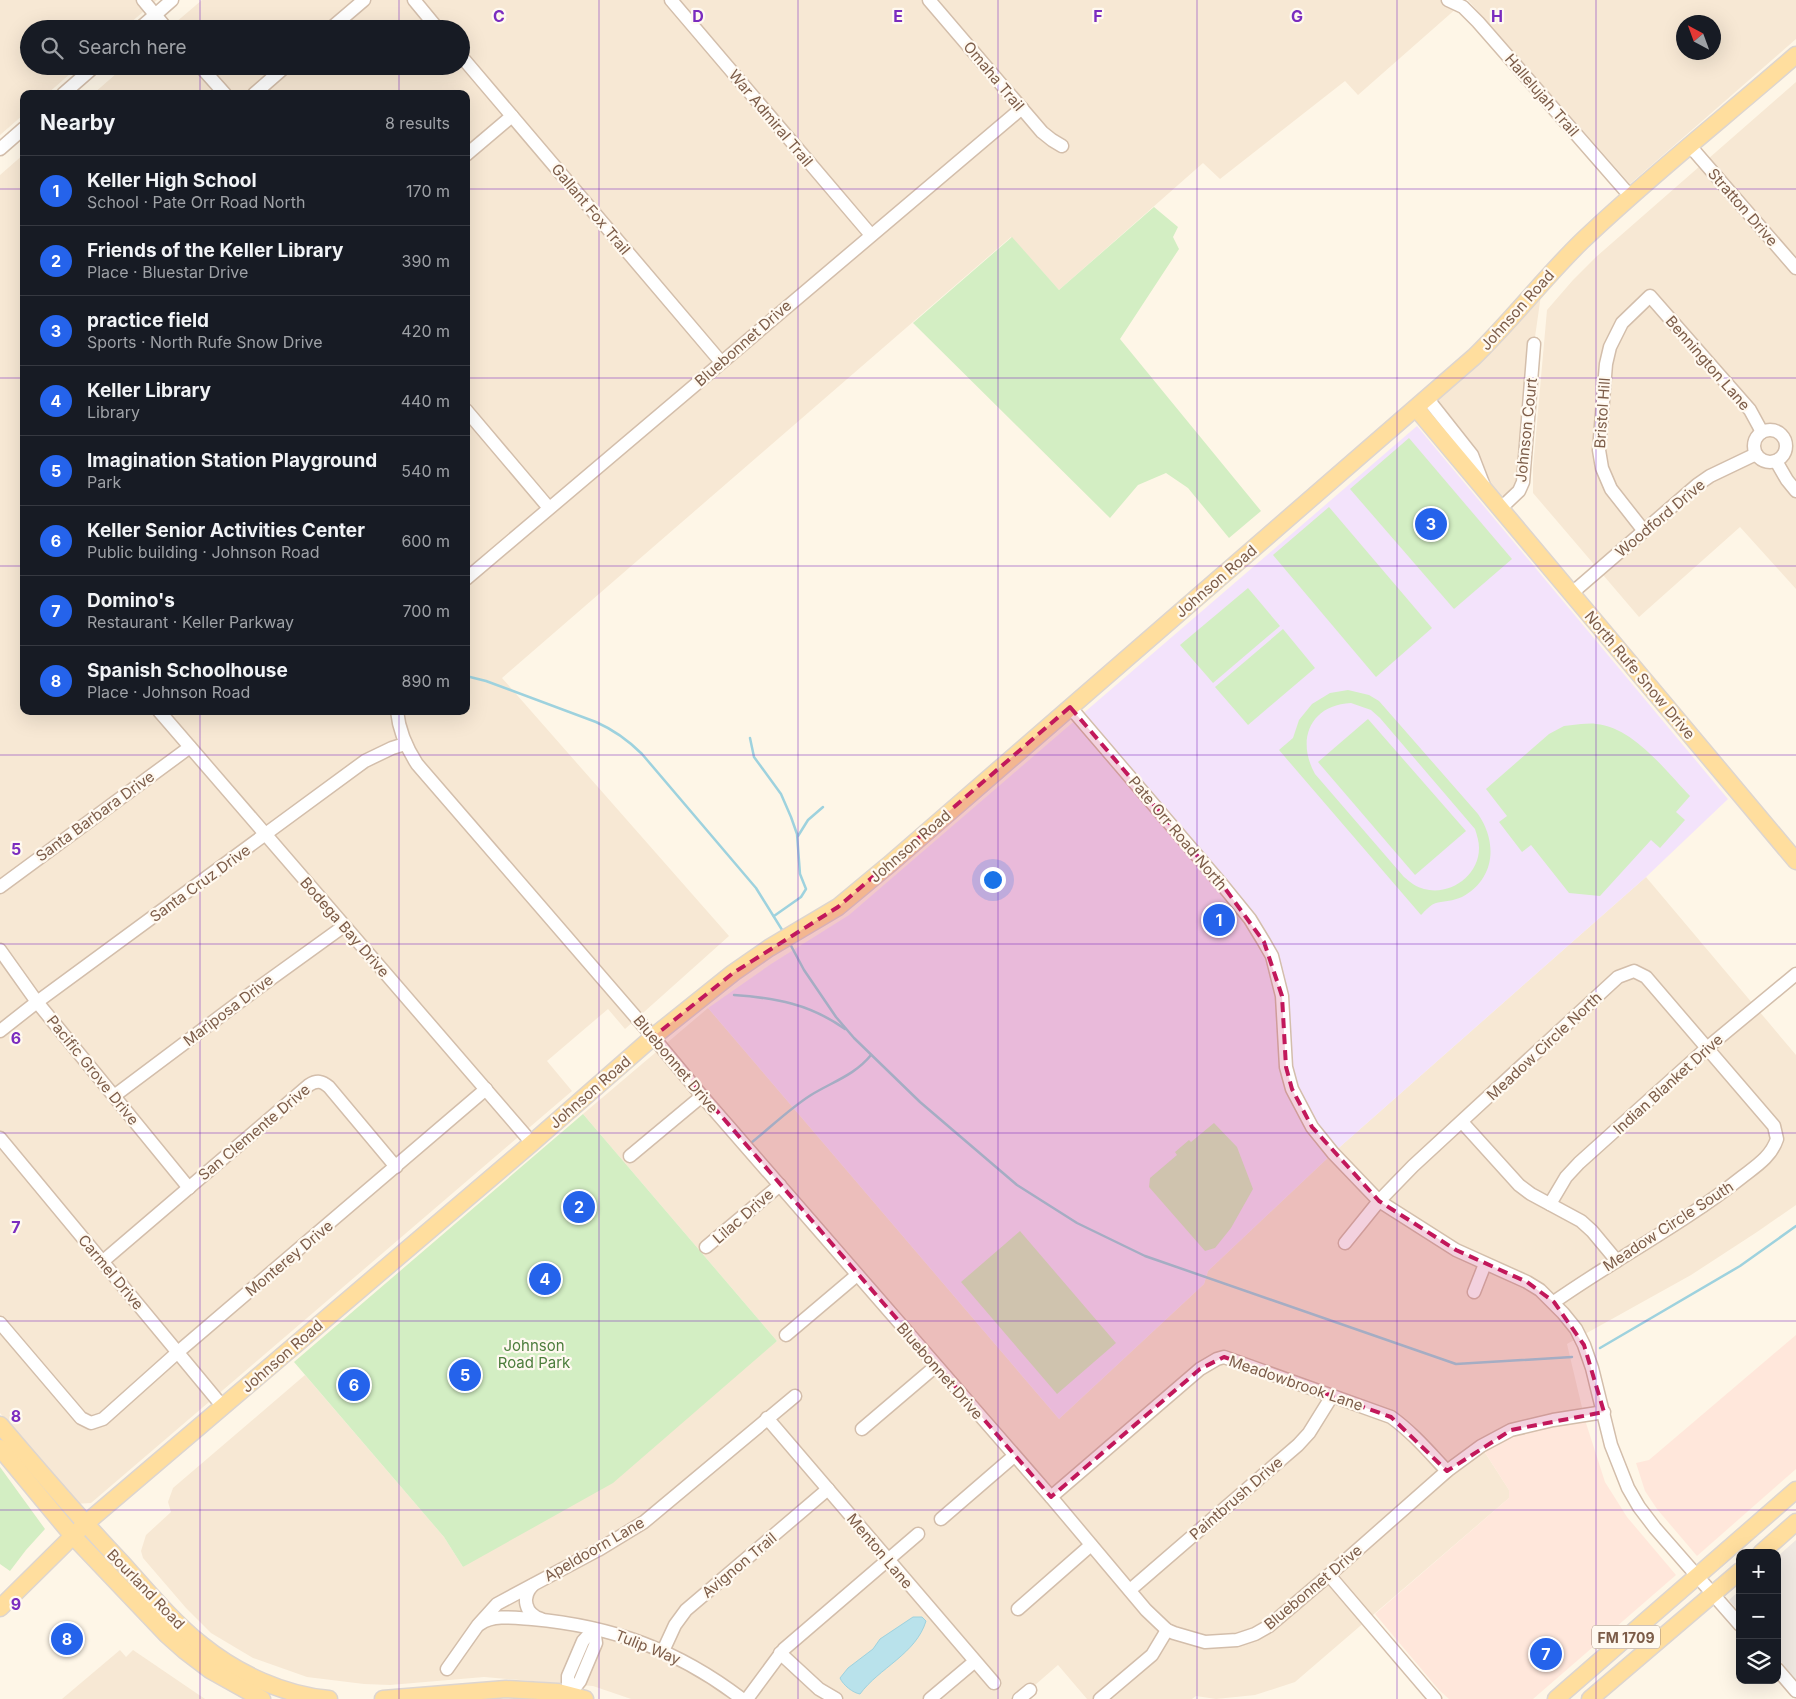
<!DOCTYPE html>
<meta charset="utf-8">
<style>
body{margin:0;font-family:Inter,sans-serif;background:#242831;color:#f1f3f6}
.controls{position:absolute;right:15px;bottom:15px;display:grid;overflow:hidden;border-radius:10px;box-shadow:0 5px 20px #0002}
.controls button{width:45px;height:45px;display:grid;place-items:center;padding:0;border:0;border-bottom:1px solid #363941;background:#171b24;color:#f1f3f6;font:25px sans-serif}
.compass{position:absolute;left:1676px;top:15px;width:45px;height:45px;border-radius:50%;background:#171b24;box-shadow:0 5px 20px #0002;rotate:319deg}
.you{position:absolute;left:992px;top:879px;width:18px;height:18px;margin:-12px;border:4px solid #fff;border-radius:50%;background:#1a73e8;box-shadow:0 0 0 8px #1a73e833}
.badge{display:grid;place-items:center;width:32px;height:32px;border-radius:50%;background:#2563eb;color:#fff;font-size:16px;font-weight:700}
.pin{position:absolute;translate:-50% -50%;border:2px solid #fff;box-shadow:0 1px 5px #0006}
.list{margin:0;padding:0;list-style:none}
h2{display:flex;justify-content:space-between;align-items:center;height:65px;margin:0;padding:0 20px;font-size:21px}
h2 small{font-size:16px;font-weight:400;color:#9ea1a6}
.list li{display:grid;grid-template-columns:32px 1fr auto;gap:15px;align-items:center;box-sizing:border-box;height:70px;padding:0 20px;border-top:1px solid #363941}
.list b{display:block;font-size:19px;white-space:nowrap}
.list p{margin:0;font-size:16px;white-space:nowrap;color:#9ea1a6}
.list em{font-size:16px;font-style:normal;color:#9ea1a6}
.icon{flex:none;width:28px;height:28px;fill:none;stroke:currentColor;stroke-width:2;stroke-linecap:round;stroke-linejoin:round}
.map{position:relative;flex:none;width:1796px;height:1699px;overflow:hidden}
.search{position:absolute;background:#171b24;box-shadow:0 5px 20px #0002;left:20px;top:20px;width:450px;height:55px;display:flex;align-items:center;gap:12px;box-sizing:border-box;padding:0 18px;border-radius:28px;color:#9ea1a6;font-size:19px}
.panel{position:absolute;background:#171b24;box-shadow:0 5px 20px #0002;left:20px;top:90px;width:450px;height:625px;border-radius:10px}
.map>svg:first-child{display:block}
.residential{fill:#f7e8d4;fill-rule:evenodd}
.commercial{fill:#ffe7db}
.industrial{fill:#efe8e1}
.education{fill:#f3e3fb}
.green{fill:#d3eec3;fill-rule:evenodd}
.water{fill:#b9e2eb;stroke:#9ed2de}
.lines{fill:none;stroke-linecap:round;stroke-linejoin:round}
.stream{stroke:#9ed2de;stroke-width:2.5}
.minor-casing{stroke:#d3beab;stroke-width:15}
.major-casing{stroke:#ddd5cf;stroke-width:19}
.minor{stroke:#fff;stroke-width:12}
.major{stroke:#ffde9e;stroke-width:16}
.marked{fill:#c2185b;fill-opacity:0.2;stroke:#c2185b;stroke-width:4;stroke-dasharray:10 6;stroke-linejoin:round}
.grid{fill:none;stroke:#7b2cbf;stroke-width:1;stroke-opacity:0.55}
.labels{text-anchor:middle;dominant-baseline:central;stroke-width:4.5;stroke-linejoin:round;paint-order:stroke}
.shield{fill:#fff9f0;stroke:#a38b7a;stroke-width:1}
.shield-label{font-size:14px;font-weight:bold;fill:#7c5c48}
.street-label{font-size:15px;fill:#7c5c48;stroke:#fff9f0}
.park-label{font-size:15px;fill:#4c7d3c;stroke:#fff9f0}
.grid-label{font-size:16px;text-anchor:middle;font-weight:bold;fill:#7b2cbf;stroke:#fff9f0;stroke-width:4.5;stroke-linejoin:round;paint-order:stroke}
</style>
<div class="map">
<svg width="1796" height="1699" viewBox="0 0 1796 1699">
<rect width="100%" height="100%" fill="#fef6e7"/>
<!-- residential -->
<g class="residential">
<path d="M 0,0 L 157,0 L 123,29 L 29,29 L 29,66 L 79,66 L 47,94 L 24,94 L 24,114 L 0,135 Z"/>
<path d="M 202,0 L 1466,0 L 1358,95 L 1345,81 L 1220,179 L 1203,163 L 1059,290 L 1011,237 L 502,678 L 729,936 L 625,1029 L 608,1009 L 547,1061 L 572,1091 L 91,1503 L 75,1504 L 0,1413 L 0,175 L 24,154 L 24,711 L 466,711 L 466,94 L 93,94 L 125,66 L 461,66 L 461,29 L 168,29 Z"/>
<path d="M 1468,0 L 1796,0 L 1796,39 L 1630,184 ZM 1684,22 L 1714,22 L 1714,52 L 1684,52 Z"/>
<path d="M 1796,82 L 1796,589 L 1740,527 L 1639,617 L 1533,493 L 1533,467 L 1547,310 L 1573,280 L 1596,257 Z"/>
<path d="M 1543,281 L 1534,344 L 1523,482 L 1501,508 L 1427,398 Z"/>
<path d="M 1646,877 L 1796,1055 L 1796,1205 L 1757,1232 L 1691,1275 L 1567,1344 L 1585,1420 L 1484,1451 L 1509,1490 L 1509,1498 L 1295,1682 L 1255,1695 L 1216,1699 L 1196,1696 L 1192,1699 L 1087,1699 L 1058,1665 L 1019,1699 L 631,1699 L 593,1686 L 484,1677 L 390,1685 L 364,1684 L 307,1677 L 253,1658 L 211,1633 L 186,1608 L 143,1558 L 141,1551 L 146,1535 L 171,1512 L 168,1502 L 173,1488 L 305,1375 L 444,1537 L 463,1567 L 777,1341 L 583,1114 L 708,1008 L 1059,1419 L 1204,1284 L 1208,1271 L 1333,1153 Z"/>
<path d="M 120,1650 L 126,1657 L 133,1650 L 205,1699 L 62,1699 Z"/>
</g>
<!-- commercial -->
<g class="commercial">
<path d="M 1796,1335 L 1796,1469 L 1697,1556 L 1657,1509 L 1645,1491 L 1636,1463 L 1649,1460 Z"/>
<path d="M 1585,1420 L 1605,1482 L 1627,1517 L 1676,1575 L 1533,1699 L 1449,1699 L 1439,1690 L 1375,1614 L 1509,1498 L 1509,1490 L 1484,1451 L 1501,1441 L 1529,1430 Z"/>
</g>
<!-- industrial -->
<g class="industrial">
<path d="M 1796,1540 L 1796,1680 L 1777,1657 L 1777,1557 Z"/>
<path d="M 1740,1590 L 1740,1613 L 1729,1600 Z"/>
</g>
<!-- education -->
<path class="education" d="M 1417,426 L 1728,799 L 1646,877 L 1333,1153 L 1208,1271 L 1204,1284 L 1059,1419 L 708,1008 L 771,964 L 849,915 Z"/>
<!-- green -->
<g class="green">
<path d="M 1154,207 L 1178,227 L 1173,237 L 1179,249 L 1120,339 L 1261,511 L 1229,538 L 1188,488 L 1166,473 L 1138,485 L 1110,518 L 913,323 L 1012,237 L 1059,290 Z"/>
<path d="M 1409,438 L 1512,559 L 1454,609 L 1350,489 Z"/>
<path d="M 1329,507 L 1432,628 L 1376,677 L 1273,555 Z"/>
<path d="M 1248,588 L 1280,626 L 1213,683 L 1180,645 Z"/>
<path d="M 1283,629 L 1315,668 L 1248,725 L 1215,687 Z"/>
<path d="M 1348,690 L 1369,695 L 1379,701 L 1478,814 C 1498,843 1495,879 1462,897 C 1453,901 1445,901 1436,903 C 1431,904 1425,911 1421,915 L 1279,750 L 1293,738 L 1299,720 L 1312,704 L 1330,693 ZM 1351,703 L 1371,710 L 1380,718 L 1475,829 C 1477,835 1479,842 1479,848 C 1479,876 1450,896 1424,889 C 1416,887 1410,882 1404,877 L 1315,774 C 1296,740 1310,705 1351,703 Z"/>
<path d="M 1368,719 L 1466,831 L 1415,875 L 1318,762 Z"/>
<path d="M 1581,724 C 1586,724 1591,723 1596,724 C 1633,727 1666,771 1690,796 L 1676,812 L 1685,820 L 1660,848 L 1651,840 L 1600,896 L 1569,893 L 1531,845 L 1522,852 L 1499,822 L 1507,816 L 1486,789 L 1549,734 L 1564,726 Z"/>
<path d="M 583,1114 L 777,1341 L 613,1483 L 463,1567 L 444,1537 L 294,1362 Z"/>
<path d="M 1214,1123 L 1237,1147 L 1253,1189 L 1231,1228 L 1215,1248 L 1205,1251 L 1149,1187 L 1150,1178 L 1177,1155 L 1175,1152 L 1189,1140 L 1191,1142 Z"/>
<path d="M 1020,1231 L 1116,1343 L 1057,1394 L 961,1282 Z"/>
<path d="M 0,1467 L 45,1529 L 26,1550 L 10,1571 L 0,1564 Z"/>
</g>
<!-- water -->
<path class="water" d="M 913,1617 L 922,1617 L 926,1621 C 916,1654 879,1668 860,1694 C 853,1693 843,1685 840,1678 L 848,1668 L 873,1649 L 880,1639 Z"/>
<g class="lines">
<!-- stream -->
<g class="stream">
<path d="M 466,676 L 486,681 L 596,722 C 614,730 628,740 642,754 L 756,888 L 784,933"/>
<path d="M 750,738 L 754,757 L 781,794 L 791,817 L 797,834 L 800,874 L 806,889 L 801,897 L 774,916"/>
<path d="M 798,836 L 808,820 L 823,807"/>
<path d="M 789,942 L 804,970 L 836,1017 L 854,1038 L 920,1102 L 1017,1185 L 1077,1223 L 1145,1256 L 1456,1364 L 1572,1357"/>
<path d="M 734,995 C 776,998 810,1004 845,1029"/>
<path d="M 751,1143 C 771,1127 789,1109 811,1095 C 832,1082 855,1075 871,1055"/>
<path d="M 1600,1348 L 1740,1266 L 1796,1226"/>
</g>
<defs>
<g id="minor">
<path d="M 143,0 L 167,29"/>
<path d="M 414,0 L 438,29"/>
<path d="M 671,0 L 871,235"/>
<path d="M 929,0 L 1042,132 L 1052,140 L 1062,146"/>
<path d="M 1448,0 L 1463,7 L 1478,22 L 1631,197"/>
<path d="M 139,29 L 172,0"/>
<path d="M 330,29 L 364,0"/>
<path d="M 461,56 L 721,362"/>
<path d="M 200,66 L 225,94"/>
<path d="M 63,94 L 95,66"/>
<path d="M 254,94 L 286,66"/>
<path d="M 1690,146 L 1796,268"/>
<path d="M 0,149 L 24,128"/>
<path d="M 466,155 L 512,116"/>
<path d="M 1427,398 L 1472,455 L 1484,486"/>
<path d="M 466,410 L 549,508"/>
<circle cx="1770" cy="446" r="16"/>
<path d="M 1776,461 L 1787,480 L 1796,491"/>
<path d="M 1501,508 L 1519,491 L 1523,482 L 1534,344"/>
<path d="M 1644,531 L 1611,489 L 1602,468 L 1599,450 L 1606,364 L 1610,347 L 1622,323 L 1650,296 L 1750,410 L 1762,432"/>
<path d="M 466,579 L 1022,108"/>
<path d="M 1572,593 L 1697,485 L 1710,476 L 1756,454"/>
<path d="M 1070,707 L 1224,887 L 1250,919 L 1264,942 L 1272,956 L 1282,996 L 1286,1067 L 1292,1089 L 1312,1127 L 1333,1153 L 1379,1201 L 1456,1250 L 1527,1282 L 1540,1290 L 1563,1313 L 1576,1329 L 1584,1345 L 1592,1368 L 1611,1445 L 1628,1488 L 1639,1507 L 1655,1528 L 1740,1625"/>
<path d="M 159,711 L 532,1143"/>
<path d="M 397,711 C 399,731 406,747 417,764 L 653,1037 L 702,1096 L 1051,1497 L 1146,1610 L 1167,1630 L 1174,1633 L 1205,1642 L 1237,1640 L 1255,1634 L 1269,1626 L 1329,1575 L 1447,1471 L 1481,1446 L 1511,1430 L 1553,1420 L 1604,1412"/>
<path d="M 0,887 L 190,747"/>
<path d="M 0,950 L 37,1002 L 189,1188"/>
<path d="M 0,1031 L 37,1002 L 365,761 L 392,748 L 405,744"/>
<path d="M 114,1096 L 254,991 L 344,926"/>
<path d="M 1462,1122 L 1519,1185 L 1531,1194 L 1581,1221 L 1592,1231 L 1617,1261"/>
<path d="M 0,1138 L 223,1407"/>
<path d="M 630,1156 L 702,1096"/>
<path d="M 1550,1204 L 1566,1177 L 1579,1163 L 1708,1047 L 1796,974"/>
<path d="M 1345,1243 L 1379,1201 L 1413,1166 L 1618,977 L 1634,971 L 1646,977 L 1774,1126 L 1777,1139 C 1771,1157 1756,1166 1742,1177 C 1683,1224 1615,1259 1554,1302"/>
<path d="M 706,1247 L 780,1185"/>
<path d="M 102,1262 L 309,1085 C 317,1080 322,1081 329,1087 L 396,1167"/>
<path d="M 1474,1292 L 1485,1264"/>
<path d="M 0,1323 L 81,1418 L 91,1423 L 103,1419 L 178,1352 L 486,1089"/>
<path d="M 786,1335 L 857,1275"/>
<path d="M 767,1418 L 994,1683"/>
<path d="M 862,1429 L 936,1366"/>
<path d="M 1051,1497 L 1200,1369 L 1217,1359 L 1224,1357 L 1391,1417 C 1412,1432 1429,1452 1447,1471"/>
<path d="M 941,1519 L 1014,1456"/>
<path d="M 1329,1575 L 1435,1699"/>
<path d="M 533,1585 C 521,1597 525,1614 541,1619"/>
<path d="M 1130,1590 L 1298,1445 L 1309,1433 L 1332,1396"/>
<path d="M 1018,1609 L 1091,1545"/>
<path d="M 480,1624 C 493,1614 517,1618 532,1619 C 612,1626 678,1650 742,1699"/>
<path d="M 663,1651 L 675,1625 L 686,1610 L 828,1489"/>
<path d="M 780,1653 L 819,1689 L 836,1699"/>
<path d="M 447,1669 L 478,1625 L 497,1604 L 598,1550 L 644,1522 L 795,1396"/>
<path d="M 1777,1669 L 1796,1691"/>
<path d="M 569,1695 L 580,1681 L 596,1643 L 594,1629"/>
<path d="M 568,1699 L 568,1676 L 583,1641 L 594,1629"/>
<path d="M 747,1699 L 784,1649 L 918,1534"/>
<path d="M 930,1699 L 974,1662"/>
<path d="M 1019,1699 L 1030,1690"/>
<path d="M 1100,1699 L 1152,1655 L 1167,1630"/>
</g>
<g id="major">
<path d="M 1416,408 L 1796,861"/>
<path d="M 0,1425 C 40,1472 80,1519 123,1564 C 148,1592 173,1622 202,1645 C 238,1674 284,1695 329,1699"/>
<path d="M 0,1448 L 72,1535 L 167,1635 L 185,1651 L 210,1670 L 262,1699"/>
<path d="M 1761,1553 L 1796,1522"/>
<path d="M 0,1608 L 85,1524 L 532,1143 L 653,1037 L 733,973 L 769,948 L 838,907 L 891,863 L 1474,357 C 1512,320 1544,278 1582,241 C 1650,176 1725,117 1796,55"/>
<path d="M 383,1699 L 506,1689 L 558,1692 L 585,1699"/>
<path d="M 1556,1699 L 1796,1490"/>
<path d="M 1590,1699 L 1740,1571"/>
</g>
</defs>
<!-- minor casing -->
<use href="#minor" class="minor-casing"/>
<!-- major casing -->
<use href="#major" class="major-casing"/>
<!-- minor -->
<use href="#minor" class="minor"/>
<!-- major -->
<use href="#major" class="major"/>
</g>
<!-- marked area -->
<path class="marked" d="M 1070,707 L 1224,887 L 1264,942 L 1282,996 L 1286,1067 L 1292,1089 L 1312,1127 L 1379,1201 L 1456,1250 L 1527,1282 L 1554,1302 L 1584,1345 L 1604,1412 L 1511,1430 L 1447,1471 L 1391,1417 L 1224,1357 L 1200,1369 L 1051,1497 L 653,1037 L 733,973 L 838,907 Z"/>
<!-- grid -->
<path class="grid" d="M 200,0 L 200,29M 399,0 L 399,29M 599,0 L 599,1699M 798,0 L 798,1699M 998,0 L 998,1699M 1197,0 L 1197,1699M 1397,0 L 1397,1699M 1596,0 L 1596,1699M 200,66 L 200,94M 399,66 L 399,94M 0,189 L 24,189M 466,189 L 1796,189M 0,378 L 24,378M 466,378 L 1796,378M 0,566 L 24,566M 466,566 L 1796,566M 200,711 L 200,1699M 399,711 L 399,1699M 0,755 L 1796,755M 0,944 L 1796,944M 0,1133 L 1796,1133M 0,1321 L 1796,1321M 0,1510 L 1796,1510"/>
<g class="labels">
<!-- shield labels -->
<rect class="shield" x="1592" y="1625.5" width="68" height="23" rx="4"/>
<g class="shield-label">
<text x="1626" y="1637">FM 1709</text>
</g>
<!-- street labels -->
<g class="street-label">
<text transform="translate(994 76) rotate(50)">Omaha Trail</text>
<text transform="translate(1542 95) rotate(49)">Hallelujah Trail</text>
<text transform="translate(771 118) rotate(50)">War Admiral Trail</text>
<text transform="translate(1743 207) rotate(49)">Stratton Drive</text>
<text transform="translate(591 209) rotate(50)">Gallant Fox Trail</text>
<text transform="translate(1517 310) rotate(-48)">Johnson Road</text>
<text transform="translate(743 343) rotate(-41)">Bluebonnet Drive</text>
<text transform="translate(1708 363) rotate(49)">Bennington Lane</text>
<text transform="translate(1602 413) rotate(-86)">Bristol Hill</text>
<text transform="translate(1526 430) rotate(-84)">Johnson Court</text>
<text transform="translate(1660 518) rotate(-40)">Woodford Drive</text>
<text transform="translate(1216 581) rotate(-41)">Johnson Road</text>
<text transform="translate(1640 675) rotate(50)">North Rufe Snow Drive</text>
<text transform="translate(95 816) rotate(-36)">Santa Barbara Drive</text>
<text transform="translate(1178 833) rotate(50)">Pate Orr Road North</text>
<text transform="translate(910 846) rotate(-41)">Johnson Road</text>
<text transform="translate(200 883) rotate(-36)">Santa Cruz Drive</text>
<text transform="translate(345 927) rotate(49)">Bodega Bay Drive</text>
<text transform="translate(228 1010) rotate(-37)">Mariposa Drive</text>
<text transform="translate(1544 1046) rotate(-43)">Meadow Circle North</text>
<text transform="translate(676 1064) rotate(50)">Bluebonnet Drive</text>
<text transform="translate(93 1070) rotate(51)">Pacific Grove Drive</text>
<text transform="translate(1668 1084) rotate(-42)">Indian Blanket Drive</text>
<text transform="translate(590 1092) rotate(-41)">Johnson Road</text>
<text transform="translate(254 1132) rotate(-40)">San Clemente Drive</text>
<text transform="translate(743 1216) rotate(-41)">Lilac Drive</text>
<text transform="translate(1668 1226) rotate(-33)">Meadow Circle South</text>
<text transform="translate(289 1258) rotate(-40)">Monterey Drive</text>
<text transform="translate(111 1272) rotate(50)">Carmel Drive</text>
<text transform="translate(282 1356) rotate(-41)">Johnson Road</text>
<text transform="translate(940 1371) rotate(49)">Bluebonnet Drive</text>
<text transform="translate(1296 1383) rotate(19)">Meadowbrook Lane</text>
<text transform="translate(1236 1498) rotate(-41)">Paintbrush Drive</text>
<text transform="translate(594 1549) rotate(-30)">Apeldoorn Lane</text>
<text transform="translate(880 1551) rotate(50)">Menton Lane</text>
<text transform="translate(739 1565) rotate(-40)">Avignon Trail</text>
<text transform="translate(1313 1587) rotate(-40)">Bluebonnet Drive</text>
<text transform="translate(146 1589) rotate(46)">Bourland Road</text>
<text transform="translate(648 1647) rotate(22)">Tulip Way</text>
</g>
<!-- park labels -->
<g class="park-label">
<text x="534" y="1345">Johnson<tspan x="534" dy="17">Road Park</tspan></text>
</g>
</g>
<g class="grid-label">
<text x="499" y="22">C</text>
<text x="698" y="22">D</text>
<text x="898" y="22">E</text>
<text x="1098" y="22">F</text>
<text x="1297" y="22">G</text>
<text x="1497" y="22">H</text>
<text x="16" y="855">5</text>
<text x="16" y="1044">6</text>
<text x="16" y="1233">7</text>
<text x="16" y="1422">8</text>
<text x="16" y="1610">9</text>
</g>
</svg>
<div class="controls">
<button>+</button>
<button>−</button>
<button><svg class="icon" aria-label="layers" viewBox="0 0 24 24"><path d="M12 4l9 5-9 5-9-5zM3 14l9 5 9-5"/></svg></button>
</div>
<svg class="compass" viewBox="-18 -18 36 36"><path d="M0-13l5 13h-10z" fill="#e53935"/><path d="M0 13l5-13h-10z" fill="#9ea1a6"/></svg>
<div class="you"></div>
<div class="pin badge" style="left:1219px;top:920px">1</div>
<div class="pin badge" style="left:579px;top:1207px">2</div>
<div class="pin badge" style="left:1431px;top:524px">3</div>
<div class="pin badge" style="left:545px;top:1279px">4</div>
<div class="pin badge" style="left:465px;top:1375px">5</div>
<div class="pin badge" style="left:354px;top:1385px">6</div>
<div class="pin badge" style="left:1546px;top:1654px">7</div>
<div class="pin badge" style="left:67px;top:1639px">8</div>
<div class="search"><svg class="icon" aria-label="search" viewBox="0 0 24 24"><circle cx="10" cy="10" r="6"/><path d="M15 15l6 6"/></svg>Search here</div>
<section class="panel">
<h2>Nearby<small>8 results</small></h2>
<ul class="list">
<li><span class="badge">1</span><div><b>Keller High School</b><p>School · Pate Orr Road North</p></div><em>170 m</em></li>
<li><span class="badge">2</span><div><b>Friends of the Keller Library</b><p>Place · Bluestar Drive</p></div><em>390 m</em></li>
<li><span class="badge">3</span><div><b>practice field</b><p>Sports · North Rufe Snow Drive</p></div><em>420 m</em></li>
<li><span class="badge">4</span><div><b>Keller Library</b><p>Library</p></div><em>440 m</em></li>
<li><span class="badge">5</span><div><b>Imagination Station Playground</b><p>Park</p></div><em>540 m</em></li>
<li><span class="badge">6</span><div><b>Keller Senior Activities Center</b><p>Public building · Johnson Road</p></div><em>600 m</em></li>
<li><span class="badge">7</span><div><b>Domino's</b><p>Restaurant · Keller Parkway</p></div><em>700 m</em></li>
<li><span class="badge">8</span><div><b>Spanish Schoolhouse</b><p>Place · Johnson Road</p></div><em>890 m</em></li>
</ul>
</section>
</div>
